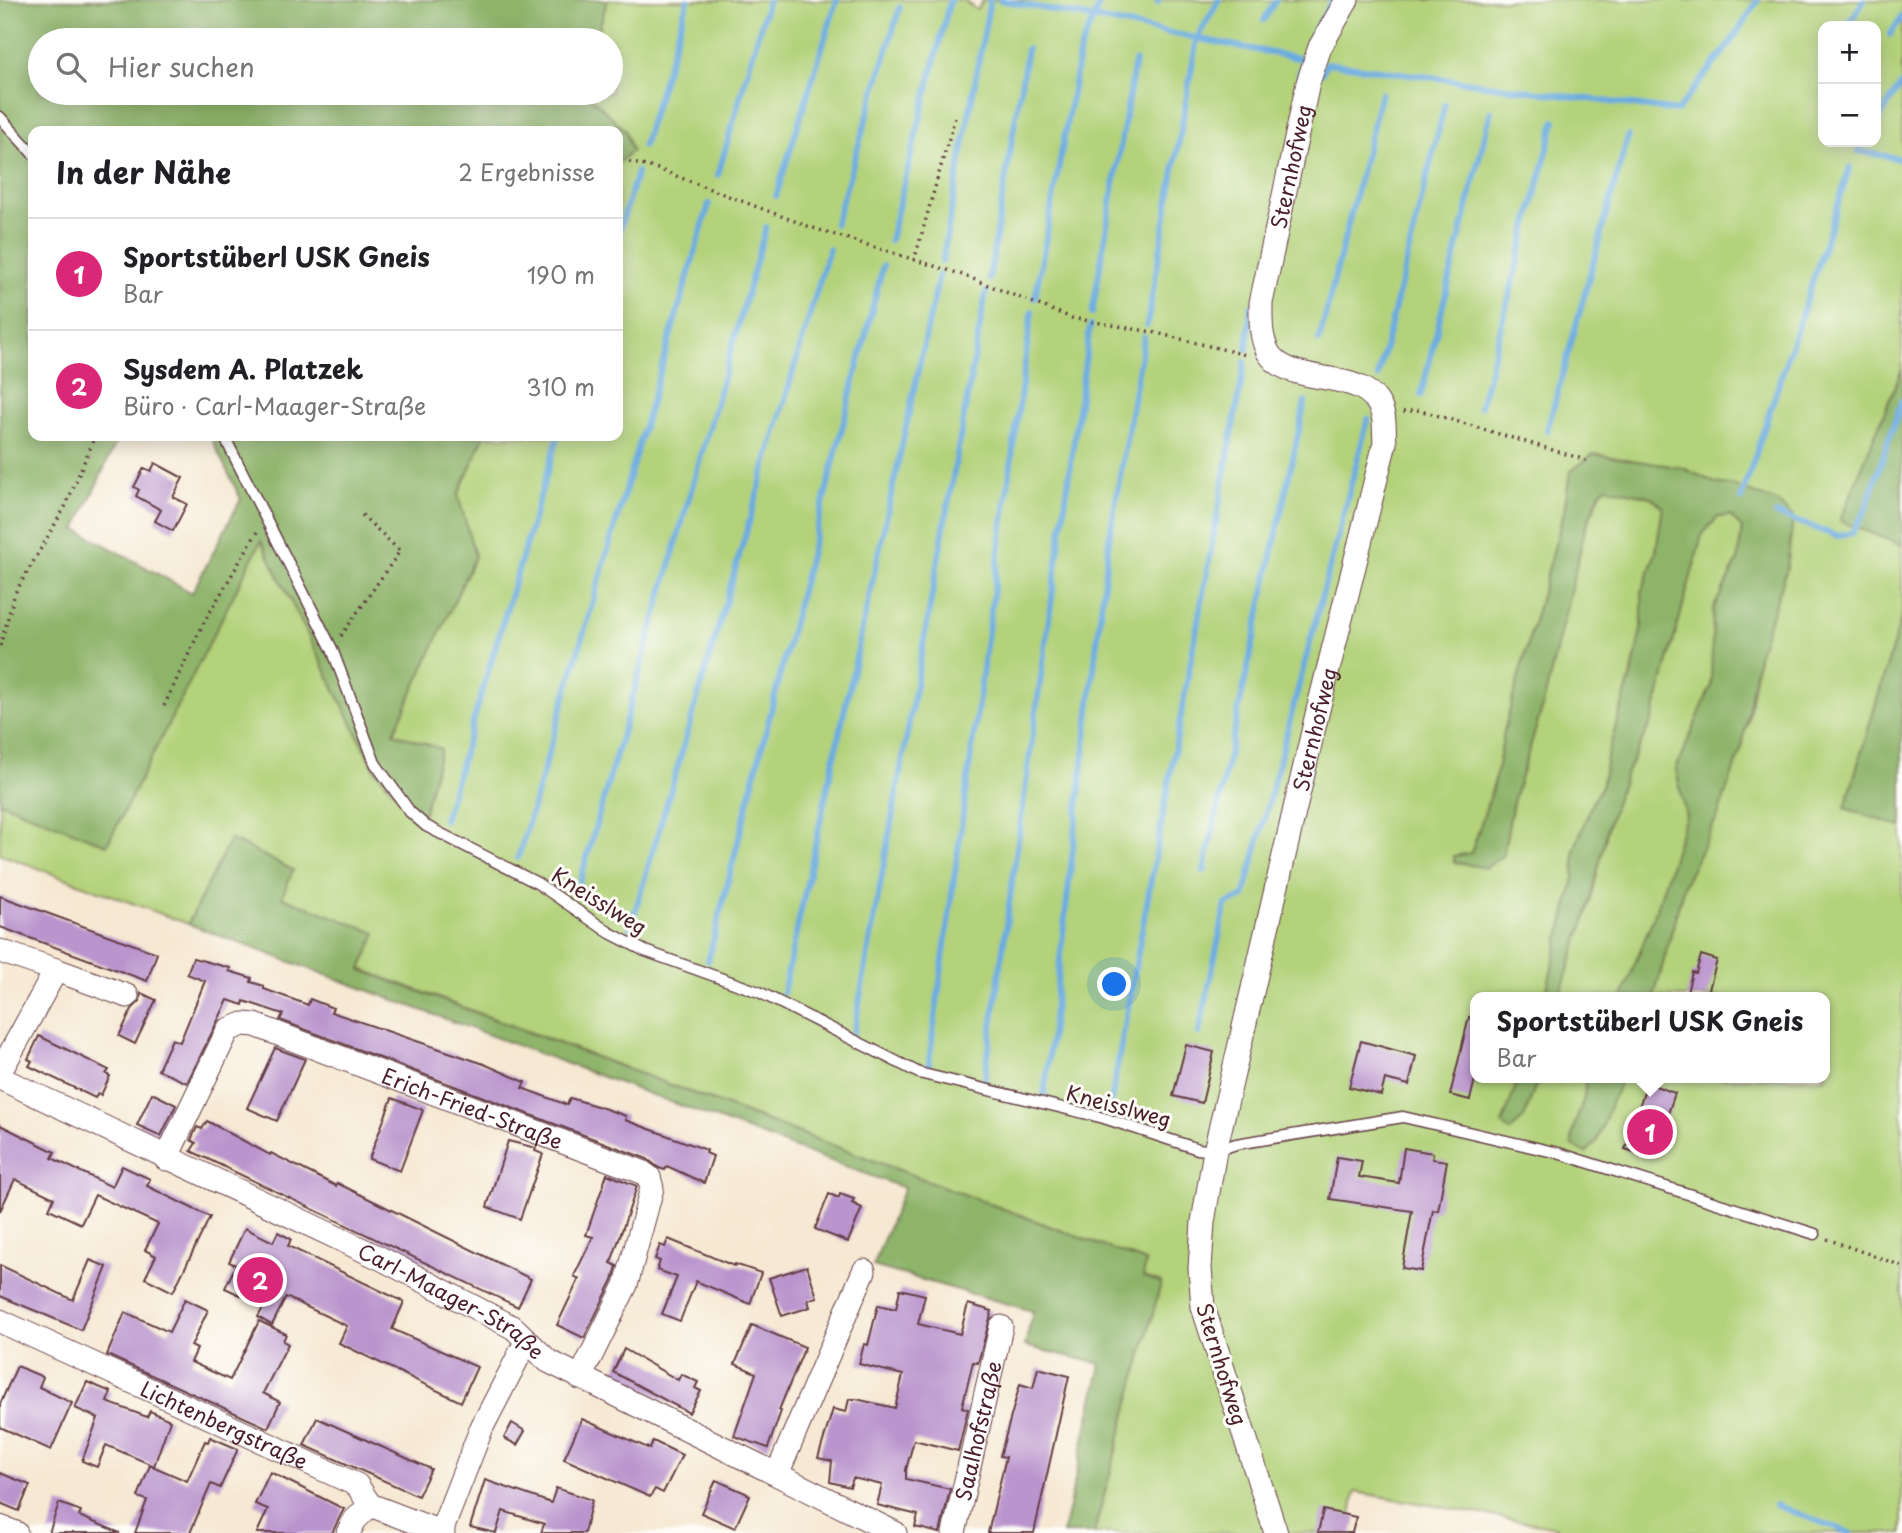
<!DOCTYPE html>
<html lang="de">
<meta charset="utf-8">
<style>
body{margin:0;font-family:"Playpen Sans",sans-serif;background:#f2f2f2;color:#202124}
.controls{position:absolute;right:21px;top:21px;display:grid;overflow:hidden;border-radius:14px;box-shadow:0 4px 18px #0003}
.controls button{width:63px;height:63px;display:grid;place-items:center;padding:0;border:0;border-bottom:2px solid #e0e0e0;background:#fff;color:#202124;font:35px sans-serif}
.you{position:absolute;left:1115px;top:985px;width:24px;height:24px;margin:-18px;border:5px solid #fff;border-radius:50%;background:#1a73e8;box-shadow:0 0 0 10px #1a73e833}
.badge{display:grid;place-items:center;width:46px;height:46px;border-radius:50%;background:#db2777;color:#fff;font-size:23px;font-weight:700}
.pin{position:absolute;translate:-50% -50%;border:4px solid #fff;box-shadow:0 2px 7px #0006}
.popup{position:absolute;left:1470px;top:992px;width:360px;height:91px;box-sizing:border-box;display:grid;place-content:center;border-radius:14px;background:#fff;filter:drop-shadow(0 2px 5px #0005);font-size:23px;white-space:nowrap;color:#757577}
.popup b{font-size:26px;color:#202124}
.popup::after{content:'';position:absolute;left:50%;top:100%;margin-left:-14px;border:14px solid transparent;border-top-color:#fff}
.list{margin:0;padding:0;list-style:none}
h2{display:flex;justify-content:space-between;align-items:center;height:91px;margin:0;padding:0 28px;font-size:30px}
h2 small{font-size:23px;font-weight:400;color:#757577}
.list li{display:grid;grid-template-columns:46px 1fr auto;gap:21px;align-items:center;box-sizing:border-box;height:112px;padding:0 28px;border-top:2px solid #e0e0e0}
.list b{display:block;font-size:26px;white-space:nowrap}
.list p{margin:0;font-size:23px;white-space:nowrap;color:#757577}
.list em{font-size:23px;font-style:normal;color:#757577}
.icon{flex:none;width:38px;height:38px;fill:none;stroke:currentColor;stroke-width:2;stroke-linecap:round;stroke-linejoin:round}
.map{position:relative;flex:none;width:1902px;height:1533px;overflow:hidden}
.search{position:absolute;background:#fff;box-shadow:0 4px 18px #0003;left:28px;top:28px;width:595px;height:77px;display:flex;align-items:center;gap:18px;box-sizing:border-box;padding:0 24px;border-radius:38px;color:#757577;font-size:26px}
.panel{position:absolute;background:#fff;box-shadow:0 4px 18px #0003;left:28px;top:126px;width:595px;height:315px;border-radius:14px}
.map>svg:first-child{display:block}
.green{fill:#b3d27a;stroke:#7e7852;stroke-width:2;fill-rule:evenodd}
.forest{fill:#8eb46a;stroke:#6c6a4a;stroke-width:2}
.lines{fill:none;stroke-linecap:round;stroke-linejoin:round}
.stream{stroke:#6cace0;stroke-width:6}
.building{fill:#ba94cd}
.lane-casing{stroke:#643d44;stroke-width:13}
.street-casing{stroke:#643d44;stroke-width:25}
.path{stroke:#643d44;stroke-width:3.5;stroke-dasharray:2 5;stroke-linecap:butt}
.lane{stroke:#fff;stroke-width:10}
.street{stroke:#fff;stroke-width:23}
.labels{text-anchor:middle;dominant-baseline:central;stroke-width:6;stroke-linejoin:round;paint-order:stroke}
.street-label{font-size:21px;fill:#4a1f2b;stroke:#fdfcf7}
</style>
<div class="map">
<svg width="1902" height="1533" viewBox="0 0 1902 1533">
<rect width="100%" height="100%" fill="#fdfcf7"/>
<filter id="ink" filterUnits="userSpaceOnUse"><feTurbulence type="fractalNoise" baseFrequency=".0143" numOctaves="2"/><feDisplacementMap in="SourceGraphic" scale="14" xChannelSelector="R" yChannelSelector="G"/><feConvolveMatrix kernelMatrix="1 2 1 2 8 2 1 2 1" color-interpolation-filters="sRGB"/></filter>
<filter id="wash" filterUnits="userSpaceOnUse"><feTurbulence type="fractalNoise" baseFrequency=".00686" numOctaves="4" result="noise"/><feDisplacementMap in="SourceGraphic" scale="28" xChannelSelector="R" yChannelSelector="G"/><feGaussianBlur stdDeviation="1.57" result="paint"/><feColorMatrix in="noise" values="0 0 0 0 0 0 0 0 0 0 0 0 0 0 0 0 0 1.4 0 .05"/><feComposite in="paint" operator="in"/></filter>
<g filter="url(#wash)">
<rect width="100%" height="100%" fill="#f6e8d2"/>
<!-- green -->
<g class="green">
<path d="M 607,0 L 963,0 L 977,10 L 983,0 L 1902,0 L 1902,369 L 1841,521 L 1902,545 L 1902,615 L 1845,808 L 1902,827 L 1902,1533 L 1558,1533 L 1557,1527 L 1355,1492 L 1348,1533 L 1094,1533 L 1161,1283 L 1142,1277 L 1146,1262 L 361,969 L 375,933 L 281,897 L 230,839 L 188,924 L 0,854 L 0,802 L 107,845 L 261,540 L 375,770 L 475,557 L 458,495 L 484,436 L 618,436 L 618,163 L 631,151 L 625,130 L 586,93 L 611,93 L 611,40 L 596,40 ZM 1823,26 L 1876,26 L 1876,142 L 1823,142 ZM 1653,464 L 1683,468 L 1715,483 L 1735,486 L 1777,503 L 1793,518 L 1758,656 L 1748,721 L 1718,815 L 1684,885 L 1654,997 L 1825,997 L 1825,1078 L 1621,1078 L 1586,1153 L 1572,1144 C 1572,1117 1588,1105 1585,1078 L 1538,1078 L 1524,1118 L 1513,1094 L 1519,1078 L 1475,1078 L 1475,997 L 1545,997 L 1574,879 L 1574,851 L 1593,800 L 1601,788 L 1608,753 L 1633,669 L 1642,625 L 1642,591 L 1656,552 L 1663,507 L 1651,497 L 1606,487 L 1601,492 L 1585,529 L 1543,705 L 1513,802 L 1503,855 L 1455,856 L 1471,854 C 1485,813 1499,773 1504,731 L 1564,512 L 1571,472 Z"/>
<path d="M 1730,516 L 1742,527 L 1738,560 L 1713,609 L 1712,686 L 1676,769 L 1686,816 L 1657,908 L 1622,997 L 1559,997 L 1588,911 L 1610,819 L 1624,778 L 1652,720 L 1702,534 L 1718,517 Z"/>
</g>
<!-- forest -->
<g class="forest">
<path d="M 0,0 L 607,0 L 596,40 L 40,40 L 40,93 L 586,93 L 625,130 L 632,151 L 618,163 L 618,131 L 33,131 L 33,436 L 119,436 L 76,529 L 192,593 L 241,499 L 210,436 L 484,436 L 458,495 L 475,556 L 394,733 L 441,749 L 421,823 L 375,770 L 261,541 L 107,845 L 0,802 L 0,132 L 5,117 L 0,112 Z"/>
<path d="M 1902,369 L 1902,545 L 1840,521 Z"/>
<path d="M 1593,454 L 1683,468 L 1715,483 L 1735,486 L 1777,502 L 1793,517 L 1787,569 L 1758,656 L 1742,747 L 1718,815 L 1684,885 L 1654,997 L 1622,997 L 1657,908 L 1686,816 L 1676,769 L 1711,686 L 1713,609 L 1738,560 L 1742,528 L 1730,516 L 1718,517 L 1702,535 L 1652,720 L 1624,778 L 1610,819 L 1588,911 L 1559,997 L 1545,997 L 1574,879 L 1574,851 L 1593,800 L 1601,788 L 1608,753 L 1633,669 L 1642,625 L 1642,591 L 1656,552 L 1663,507 L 1651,497 L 1606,487 L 1600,492 L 1585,529 L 1543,705 L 1513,802 L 1503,855 L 1486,868 L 1454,862 L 1454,856 L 1471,853 C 1485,813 1499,773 1504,731 L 1564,512 L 1570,472 Z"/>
<path d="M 1902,615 L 1902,827 L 1845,808 Z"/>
<path d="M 230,839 L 293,870 L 282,897 L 376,933 L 361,970 L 1146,1262 L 1143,1277 L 1161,1283 L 1094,1533 L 1063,1533 L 1101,1364 L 1025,1346 L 1033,1311 L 873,1266 L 904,1188 L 188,924 Z"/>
<path d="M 1519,1078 L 1538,1078 L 1524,1118 L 1510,1131 L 1502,1124 Z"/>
<path d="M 1585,1078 L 1621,1078 L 1597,1141 L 1586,1153 L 1572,1145 C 1572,1117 1588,1105 1585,1078 Z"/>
</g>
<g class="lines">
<!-- stream -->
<g class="stream">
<path d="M 1000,0 L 1303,59"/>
<path d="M 1158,2 L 1159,0"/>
<path d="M 1264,20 L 1276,0"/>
<path d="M 1847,26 L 1864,0"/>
<path d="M 1890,35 L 1902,16"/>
<path d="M 1322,73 L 1327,63 L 1677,111 L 1729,45 L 1758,0"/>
<path d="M 1299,76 L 1311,37 L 1333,0"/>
<path d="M 1876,123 L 1902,83"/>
<path d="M 1863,142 L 1858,151 L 1902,159"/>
<path d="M 643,146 L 688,0"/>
<path d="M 718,175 L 768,0"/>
<path d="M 776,196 L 837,0"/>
<path d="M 835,224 L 900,7"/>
<path d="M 618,235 L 637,172"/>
<path d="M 890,240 L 950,0"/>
<path d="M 942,262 L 990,0"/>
<path d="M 989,279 L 1027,49"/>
<path d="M 1035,298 L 1080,50 L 1101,0"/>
<path d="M 1092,314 L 1135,61"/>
<path d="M 1147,325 L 1197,38 L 1219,0"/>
<path d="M 1319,341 L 1381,93"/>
<path d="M 1247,349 L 1251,306"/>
<path d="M 1378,377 L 1445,104"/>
<path d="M 1421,395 L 1491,111"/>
<path d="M 1480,407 L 1555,121"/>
<path d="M 1547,431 L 1628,136"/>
<path d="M 1741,499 L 1850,167"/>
<path d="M 1776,514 L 1837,536 L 1852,533 L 1865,511 L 1902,400"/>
<path d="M 444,820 L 558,436"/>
<path d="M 518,858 L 709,204"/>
<path d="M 1204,871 L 1305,402"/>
<path d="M 577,892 L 766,227"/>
<path d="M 630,929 L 829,249"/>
<path d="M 708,961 L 883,266"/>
<path d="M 783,993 L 939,275"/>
<path d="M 854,1032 L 986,292"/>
<path d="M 1199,1033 L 1226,904 L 1244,897 L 1368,419"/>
<path d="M 928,1069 L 1032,311"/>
<path d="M 984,1084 L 1090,326"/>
<path d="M 1044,1097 L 1109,540 L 1144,337"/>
<path d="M 1109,1112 L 1245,362"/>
<path d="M 1775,1505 L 1850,1533"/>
</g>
</g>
<g id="blocks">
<!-- building -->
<g class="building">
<path d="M 155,463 L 183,478 L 173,497 L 187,504 L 173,531 L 155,521 L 161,510 L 136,496 L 139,490 L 134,487 L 144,468 L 151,471 Z"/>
<path d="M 0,896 L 157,953 L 147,981 L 0,927 Z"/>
<path d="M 1701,955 L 1717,960 L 1707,997 L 1686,997 L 1692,972 L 1696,973 Z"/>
<path d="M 193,958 L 230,968 L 229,971 L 252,978 L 251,982 L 264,986 L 264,989 L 308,1005 L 310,999 L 333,1008 L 331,1012 L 484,1064 L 525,1082 L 522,1088 L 567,1105 L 570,1098 L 600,1107 L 626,1116 L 625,1120 L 707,1150 L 706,1153 L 713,1156 L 704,1183 L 667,1166 L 665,1170 L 659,1168 L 647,1159 L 280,1020 L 283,1014 L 244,1001 L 243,1005 L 228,1000 L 187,1083 L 158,1070 L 172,1039 L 180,1042 L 205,981 L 187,974 Z"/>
<path d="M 141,993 L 156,1000 L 135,1044 L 119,1036 L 132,1009 L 140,1001 Z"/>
<path d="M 1469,1017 L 1475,1018 L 1475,1079 L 1470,1100 L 1450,1095 Z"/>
<path d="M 39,1036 L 109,1070 L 106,1074 L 110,1076 L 101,1095 L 98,1093 L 95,1098 L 29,1066 L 32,1061 L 28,1059 Z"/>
<path d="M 1361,1041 L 1416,1056 L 1409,1085 L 1385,1079 L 1381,1095 L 1349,1087 Z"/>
<path d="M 1186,1045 L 1214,1052 L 1202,1103 L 1173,1096 Z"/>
<path d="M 275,1048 L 305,1059 L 277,1121 L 247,1108 Z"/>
<path d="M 1647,1083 L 1675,1093 L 1653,1158 L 1625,1149 Z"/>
<path d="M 152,1093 L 176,1105 L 161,1136 L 137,1125 Z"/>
<path d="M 392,1098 L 423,1110 L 400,1171 L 369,1159 Z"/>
<path d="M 207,1121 L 270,1155 L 271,1153 L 336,1186 L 337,1183 L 531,1279 L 518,1307 L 191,1151 L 196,1143 L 191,1140 L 197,1127 L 202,1129 Z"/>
<path d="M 0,1125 L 55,1152 L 52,1158 L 112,1187 L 122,1166 L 150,1179 L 147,1186 L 210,1217 L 173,1292 L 145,1278 L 156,1256 L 145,1250 L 158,1224 L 95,1195 L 81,1224 L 49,1209 L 54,1198 L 15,1179 L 0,1211 Z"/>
<path d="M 508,1141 L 536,1148 L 535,1151 L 543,1154 L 520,1219 L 487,1207 Z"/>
<path d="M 1404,1148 L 1433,1153 L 1432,1159 L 1447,1161 L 1438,1211 L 1433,1210 L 1421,1271 L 1402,1268 L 1412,1211 L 1330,1199 L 1337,1157 L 1362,1161 L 1359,1177 L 1399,1183 Z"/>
<path d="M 607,1174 L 637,1186 L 611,1263 L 617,1266 L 613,1280 L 584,1338 L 557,1325 L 579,1279 L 574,1276 L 593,1237 L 586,1235 Z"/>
<path d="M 829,1194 L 839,1198 L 840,1194 L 854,1199 L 852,1203 L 862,1208 L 848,1242 L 815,1229 Z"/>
<path d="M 245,1228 L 273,1242 L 278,1232 L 291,1239 L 288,1246 L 404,1302 L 392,1329 L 477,1367 L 461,1402 L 339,1343 L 347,1326 L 286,1297 L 272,1325 L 258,1317 L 264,1306 L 225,1288 L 236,1265 L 229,1262 Z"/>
<path d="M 668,1239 L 734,1266 L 735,1264 L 761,1273 L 750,1304 L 696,1281 L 680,1321 L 662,1314 L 677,1277 L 657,1270 L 660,1261 L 655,1259 L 660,1245 L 665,1247 Z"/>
<path d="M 90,1260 L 107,1267 L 81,1330 L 0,1296 L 0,1265 L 73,1300 Z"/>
<path d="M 807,1266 L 817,1297 L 808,1300 L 810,1307 L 782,1316 L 769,1278 Z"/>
<path d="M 900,1289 L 925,1295 L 918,1324 L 960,1334 L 968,1304 L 992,1311 L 978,1363 L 973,1362 L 962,1407 L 968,1409 L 958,1451 L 914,1440 L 906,1470 L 906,1479 L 950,1489 L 940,1533 L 915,1527 L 918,1515 L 877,1505 L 882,1485 L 853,1478 L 850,1487 L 830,1482 L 832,1461 L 818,1458 L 833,1409 L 846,1412 L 849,1399 L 856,1399 L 895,1408 L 903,1375 L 859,1364 L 864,1344 L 868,1345 L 878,1305 L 896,1309 Z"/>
<path d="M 185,1299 L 208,1310 L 191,1346 L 197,1349 L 191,1362 L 230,1380 L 259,1321 L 286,1334 L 283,1341 L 288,1344 L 263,1393 L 280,1402 L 268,1428 L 107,1355 L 125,1312 L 169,1332 Z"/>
<path d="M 752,1325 L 805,1347 L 779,1410 L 781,1411 L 768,1448 L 734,1436 L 756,1373 L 735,1364 Z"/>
<path d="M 624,1349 L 678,1380 L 681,1374 L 698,1382 L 695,1388 L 701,1391 L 689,1413 L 613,1372 Z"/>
<path d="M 17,1366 L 43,1377 L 39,1387 L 72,1403 L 51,1450 L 0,1427 L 0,1404 Z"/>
<path d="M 1038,1368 L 1069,1376 L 1034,1533 L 988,1533 L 1006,1457 L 1000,1456 L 1020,1384 L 1033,1388 Z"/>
<path d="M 87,1382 L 111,1392 L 107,1402 L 147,1417 L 150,1411 L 170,1420 L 154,1466 L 106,1445 L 97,1467 L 82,1461 L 98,1418 L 75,1408 Z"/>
<path d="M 317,1418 L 431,1469 L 418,1496 L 304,1445 Z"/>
<path d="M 582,1419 L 650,1449 L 653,1441 L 682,1455 L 663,1493 L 655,1489 L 650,1497 L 564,1459 Z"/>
<path d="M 512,1423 L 525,1431 L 517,1445 L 504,1438 Z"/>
<path d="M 210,1437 L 238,1449 L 220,1488 L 211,1484 L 190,1533 L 135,1533 L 147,1500 L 138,1497 L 150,1465 L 187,1481 L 205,1441 L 208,1442 Z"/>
<path d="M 270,1472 L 344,1509 L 332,1533 L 257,1533 L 268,1509 L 255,1504 Z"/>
<path d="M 0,1473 L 30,1485 L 19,1511 L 0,1503 Z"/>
<path d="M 485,1480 L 551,1503 L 556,1488 L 592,1500 L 584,1533 L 541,1533 L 544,1524 L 503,1511 L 496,1533 L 470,1527 Z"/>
<path d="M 716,1480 L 750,1495 L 735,1528 L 701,1513 Z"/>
<path d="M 59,1503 L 81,1511 L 79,1516 L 120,1533 L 49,1533 Z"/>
<path d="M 1323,1510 L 1356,1517 L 1352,1533 L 1318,1533 Z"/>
</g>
</g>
</g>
<g filter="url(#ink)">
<use href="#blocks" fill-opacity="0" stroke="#643d44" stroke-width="2"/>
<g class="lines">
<defs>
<g id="lane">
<path d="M 0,117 L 33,154"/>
<path d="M 224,436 L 332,649 L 375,763 L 410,812 L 426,826 L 537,883 L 610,933 L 645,951 L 759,992 L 919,1073 L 1104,1118 L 1198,1149 L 1215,1151 L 1236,1144 L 1403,1117 L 1558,1153 L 1815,1234"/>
</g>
<g id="street">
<path d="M 0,951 L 56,970 L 0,1072"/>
<path d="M 56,970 L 127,996"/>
<path id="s1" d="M 0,1078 L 382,1259 L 514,1328 L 548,1361 L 895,1533"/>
<path id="s2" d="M 166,1159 L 228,1030 L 243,1024 L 255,1025 L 642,1172 L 649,1177 L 652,1188 L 626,1285 L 580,1378"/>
<path id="s3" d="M 0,1321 L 357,1485 L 370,1505 L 443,1533"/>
<path d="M 778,1472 L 864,1271"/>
<path d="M 0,1527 L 16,1533"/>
<path d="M 441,1532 L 482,1427 L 526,1342"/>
<path d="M 348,1533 L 355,1520 L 370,1505"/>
<path id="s4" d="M 954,1533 L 1001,1327"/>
<path id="s5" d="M 1276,1533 L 1203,1307 L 1200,1268 L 1203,1222 L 1215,1151 L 1318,710 L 1385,443 C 1384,434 1385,423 1383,415 C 1370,363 1291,391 1268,352 C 1260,336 1261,320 1261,303 L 1308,83 L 1320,47 L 1347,0"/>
</g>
</defs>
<!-- lane casing -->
<use href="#lane" class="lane-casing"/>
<!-- street casing -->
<use href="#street" class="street-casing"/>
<!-- path -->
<g class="path">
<path d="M 629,162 L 658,169 L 810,227 L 960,274 L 1072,318 L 1152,332 L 1246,355"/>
<path d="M 914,261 L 955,117"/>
<path d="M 1403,412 L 1419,410 L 1586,460"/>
<path d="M 341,636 L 400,551 L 362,515"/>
<path d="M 0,646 L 15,593 L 65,507 L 95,436"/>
<path d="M 164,706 L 203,624 L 257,532"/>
<path d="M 1827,1239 L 1902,1266"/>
</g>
<!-- lane -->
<use href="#lane" class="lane"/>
<!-- street -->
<use href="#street" class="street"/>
</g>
</g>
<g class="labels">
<!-- street labels -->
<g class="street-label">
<text stroke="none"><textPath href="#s5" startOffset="1479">Sternhofweg</textPath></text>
<text stroke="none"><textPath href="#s5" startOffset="828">Sternhofweg</textPath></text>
<text transform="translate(600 900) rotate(32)">Kneisslweg</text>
<text transform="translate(1119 1105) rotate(15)">Kneisslweg</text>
<text stroke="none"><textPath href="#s2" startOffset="404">Erich-Fried-Straße</textPath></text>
<text stroke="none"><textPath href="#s1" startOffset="504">Carl-Maager-Straße</textPath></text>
<text transform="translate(1223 1364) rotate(73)">Sternhofweg</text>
<text stroke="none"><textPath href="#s3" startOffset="247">Lichtenbergstraße</textPath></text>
<text stroke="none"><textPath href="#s4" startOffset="105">Saalhofstraße</textPath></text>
</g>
</g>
</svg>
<div class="controls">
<button>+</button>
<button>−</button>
</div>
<div class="you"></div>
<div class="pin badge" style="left:1650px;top:1132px">1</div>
<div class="popup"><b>Sportstüberl USK Gneis</b>Bar</div>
<div class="pin badge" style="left:260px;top:1280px">2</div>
<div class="search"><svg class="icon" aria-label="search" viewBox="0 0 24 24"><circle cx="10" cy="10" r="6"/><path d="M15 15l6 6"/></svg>Hier suchen</div>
<section class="panel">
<h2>In der Nähe<small>2 Ergebnisse</small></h2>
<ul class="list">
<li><span class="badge">1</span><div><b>Sportstüberl USK Gneis</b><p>Bar</p></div><em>190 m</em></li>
<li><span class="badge">2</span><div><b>Sysdem A. Platzek</b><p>Büro · Carl-Maager-Straße</p></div><em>310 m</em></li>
</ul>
</section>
</div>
